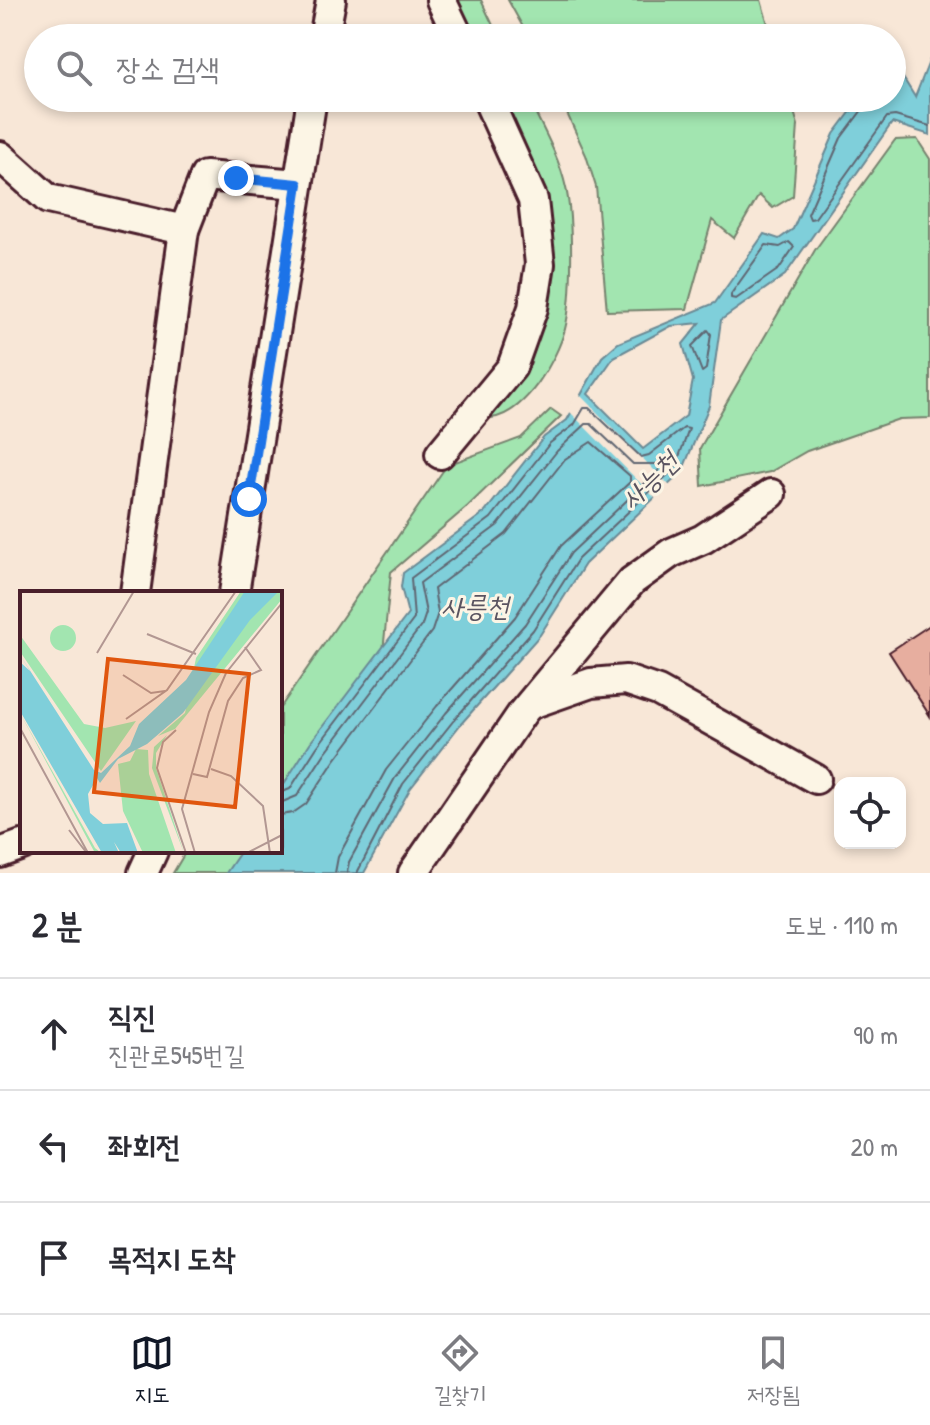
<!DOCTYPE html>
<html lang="ko">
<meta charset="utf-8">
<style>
body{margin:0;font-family:"Patrick Hand","Poor Story",sans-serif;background:#f7f7f7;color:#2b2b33}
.controls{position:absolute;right:24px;bottom:24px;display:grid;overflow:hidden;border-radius:16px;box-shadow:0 4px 12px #0003}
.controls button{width:72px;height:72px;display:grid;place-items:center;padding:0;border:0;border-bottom:2px solid #e1e1e2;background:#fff;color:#2b2b33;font:40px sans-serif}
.stop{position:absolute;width:24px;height:24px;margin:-18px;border:6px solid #1a73e8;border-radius:50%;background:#fff}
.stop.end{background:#1a73e8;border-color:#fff;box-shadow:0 2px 8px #0008}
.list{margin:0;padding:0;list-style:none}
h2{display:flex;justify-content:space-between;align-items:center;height:104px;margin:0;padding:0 32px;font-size:34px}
h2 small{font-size:26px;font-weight:400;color:#7c7c81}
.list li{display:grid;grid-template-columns:52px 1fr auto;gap:24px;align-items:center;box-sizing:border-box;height:112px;padding:0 32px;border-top:2px solid #e1e1e2}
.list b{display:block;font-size:30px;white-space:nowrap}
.list p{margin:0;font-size:26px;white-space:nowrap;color:#7c7c81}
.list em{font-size:26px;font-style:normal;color:#7c7c81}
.icon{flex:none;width:44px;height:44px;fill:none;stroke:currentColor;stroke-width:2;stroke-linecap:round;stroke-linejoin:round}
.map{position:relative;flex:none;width:930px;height:873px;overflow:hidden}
.search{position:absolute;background:#fff;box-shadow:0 4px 12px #0003;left:24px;right:24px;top:24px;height:88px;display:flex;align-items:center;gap:20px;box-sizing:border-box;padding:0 28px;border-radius:44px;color:#7c7c81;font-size:30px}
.sheet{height:440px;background:#fff}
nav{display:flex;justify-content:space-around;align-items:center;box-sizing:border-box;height:112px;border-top:2px solid #e1e1e2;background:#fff;font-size:22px;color:#7c7c81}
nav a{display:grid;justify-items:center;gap:4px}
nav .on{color:#111827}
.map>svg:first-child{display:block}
.green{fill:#a2e5b0;stroke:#76826e;stroke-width:2}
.water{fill:#7fcfda;stroke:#6a8994;stroke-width:2;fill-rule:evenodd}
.pier{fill:#f8e7d7}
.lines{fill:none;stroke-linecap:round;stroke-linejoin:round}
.shore{stroke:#5f6571;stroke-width:2}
.building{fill:#e7ae9f;stroke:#4a1f2b;stroke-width:2}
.minor-casing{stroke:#4a1f2b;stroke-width:34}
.minor{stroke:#fcf5e5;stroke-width:28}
.route{stroke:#1a73e8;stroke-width:10}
.labels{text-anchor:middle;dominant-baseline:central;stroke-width:6;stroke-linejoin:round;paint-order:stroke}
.water-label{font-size:28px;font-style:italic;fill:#5a5460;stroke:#fcf5e5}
.inset-road{fill:none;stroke:#b29792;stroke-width:2}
.view{fill:#e0560e;fill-opacity:0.15;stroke:#e0560e;stroke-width:4}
.inset-edge{fill:none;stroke:#4a1f2b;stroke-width:4}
</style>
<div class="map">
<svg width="930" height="873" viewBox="0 0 930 873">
<rect width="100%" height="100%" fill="#f8e7d7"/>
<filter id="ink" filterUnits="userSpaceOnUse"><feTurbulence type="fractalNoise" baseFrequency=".0125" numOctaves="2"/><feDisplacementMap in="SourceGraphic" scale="16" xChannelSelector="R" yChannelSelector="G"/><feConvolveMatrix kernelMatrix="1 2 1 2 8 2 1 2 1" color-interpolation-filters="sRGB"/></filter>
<g filter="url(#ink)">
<!-- green -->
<g class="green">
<path d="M 451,0 L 481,0 L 499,38 L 468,38 Z"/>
<path d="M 508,0 L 761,0 L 772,38 L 529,38 Z"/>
<path d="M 495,98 L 528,98 C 542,127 559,156 566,188 C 573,218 573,299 565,329 C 557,360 525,414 491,418 L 534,352 L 549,295 Z"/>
<path d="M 560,98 L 790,98 L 798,125 L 793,196 L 773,208 L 759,195 L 734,238 L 712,220 L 687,309 L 607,311 L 596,187 L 586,155 Z"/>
<path d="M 917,139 L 930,159 L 930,418 L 899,419 L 807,451 L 770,472 L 702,486 L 700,448 L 815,250 L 895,140 Z"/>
<path d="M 551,409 L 561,416 L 468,506 L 391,572 L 361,873 L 173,873 L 186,851 L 280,851 L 280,708 L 447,465 L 521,438 Z"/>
</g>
<!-- water -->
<path class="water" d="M 930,59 L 930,135 L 892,123 L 785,275 L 721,320 L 709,406 L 682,472 L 585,564 L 540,635 L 460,725 L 410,789 L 364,873 L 226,873 L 241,851 L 280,851 L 280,790 L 310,743 L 408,614 L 401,587 L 403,573 L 485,512 L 544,437 L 567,420 L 602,357 L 618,343 L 715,303 L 764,234 L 779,239 L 793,229 L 834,134 L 861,98 L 892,98 L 892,60 L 915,97 ZM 700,323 L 683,344 L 693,380 L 686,416 L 643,449 L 588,394 L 614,357 L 671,326 Z"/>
<!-- pier -->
<path class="pier" d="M 578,393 L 672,488 L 658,501 L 568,410 Z"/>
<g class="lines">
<!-- shore -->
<g class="shore">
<path d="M 867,98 L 865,106 L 841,138 L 808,214 L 810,219 L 815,218 L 887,117 L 895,116 L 930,126"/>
<path d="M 789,242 L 794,247 L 779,269 L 736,299 L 731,298 L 731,294 L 766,245 L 780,247 Z"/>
<path d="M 708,330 L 711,334 L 706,369 L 702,372 L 692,346 Z"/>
<path d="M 280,793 L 290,789 L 317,747 L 414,619 L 411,578 L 491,518 L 550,443 L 574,425 L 584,408 L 589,408 L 641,457 L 649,455 L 684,428 L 689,429 L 675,468 L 578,559 L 533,630 L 454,720 L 403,784 L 357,873"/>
<path d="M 280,803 L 297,796 L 325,753 L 422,625 L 426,613 L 420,583 L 498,525 L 557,451 L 586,424 L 591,424 L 633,464 L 659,464 L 659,470 L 571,553 L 525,624 L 446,713 L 395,778 L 349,862 L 347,873"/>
<path d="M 280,815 L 293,813 L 306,804 L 335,760 L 432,631 L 438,613 L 434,589 L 506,534 L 565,459 L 591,442 L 630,476 L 630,482 L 561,546 L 515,617 L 437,706 L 386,770 L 338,857 L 335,873"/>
</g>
</g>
<!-- building -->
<path class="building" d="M 930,625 L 930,716 L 889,652 Z"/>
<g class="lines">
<defs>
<g id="minor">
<path d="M 441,0 L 459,38"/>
<path d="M 324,38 L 331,0"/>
<path d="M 0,156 L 48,199 L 184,230"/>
<path d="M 440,454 L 512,367 L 533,308 L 540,264 L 533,200 L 487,98"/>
<path d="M 135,593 L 184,230 L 205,176 L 298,184"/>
<path d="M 234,593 L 312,98"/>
<path d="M 531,704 L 591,683 L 626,680 L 658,691 L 816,779"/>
<path d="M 0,853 L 22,845"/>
<path d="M 143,873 L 153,851"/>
<path d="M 413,873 L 523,712 L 632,581 L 671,553 L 703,539 L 771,494"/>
</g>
</defs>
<!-- minor casing -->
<use href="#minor" class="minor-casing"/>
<!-- minor -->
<use href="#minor" class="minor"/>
</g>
</g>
<g class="lines" filter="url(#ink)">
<!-- route -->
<path class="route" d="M 236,178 L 298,184 L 249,499"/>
</g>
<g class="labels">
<!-- water labels -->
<g class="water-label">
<text transform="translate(649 480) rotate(-44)">사능천</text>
<text x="475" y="606">사릉천</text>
</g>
</g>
<!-- overview -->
<g transform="translate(20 591)">
<rect width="262" height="262" fill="#f8e7d7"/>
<path d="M 221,0 L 262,0 L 262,8 L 155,138 L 138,145 L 165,122 L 176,67 ZM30 47a13 13 0 1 1 26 0a13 13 0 1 1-26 0ZM 0,44 L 64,133 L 85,137 L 116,130 L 81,180 L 1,62 ZM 0,122 L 75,257 L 81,262 L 75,262 ZM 147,144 L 136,162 L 136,177 L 164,262 L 132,177 L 134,156 ZM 116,158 L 128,159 L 129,183 L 156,262 L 123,262 L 103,220 L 98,173 L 110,170 Z" fill="#a2e5b0"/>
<path d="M 225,0 L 259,0 L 230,29 L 163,122 L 127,153 L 98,168 L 80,192 L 77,187 L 68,203 L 70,222 L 83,233 L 107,232 L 118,262 L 101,262 L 94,251 L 99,262 L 82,262 L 0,120 L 0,71 L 10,80 L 0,64 L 74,179 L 81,182 L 110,155 L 119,133 L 166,89 Z" fill="#7fcfda"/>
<path class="inset-road" d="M 127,43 L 176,63M 77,62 L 114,0M 103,84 L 131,102 L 145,100M 106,128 L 147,99 L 216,0M 0,137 L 68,262M 156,139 L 143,151 L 137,177 L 166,262M 191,178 L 211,185 L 243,215 L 250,262M 173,183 L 187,186 L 208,110 L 223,87 L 241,79 L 225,56M 49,239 L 66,261M 175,262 L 162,218 L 189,121 L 206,82 L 262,12M 227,262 L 262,244"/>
<path class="view" d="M 88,68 L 229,83 L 215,216 L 74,201 Z"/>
<rect width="262" height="262" class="inset-edge"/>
</g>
</svg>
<div class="controls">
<button><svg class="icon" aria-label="locate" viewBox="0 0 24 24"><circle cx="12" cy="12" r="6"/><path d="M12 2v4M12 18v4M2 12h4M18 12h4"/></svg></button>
</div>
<div class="stop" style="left:249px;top:499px"></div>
<div class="stop end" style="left:236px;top:178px"></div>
<div class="search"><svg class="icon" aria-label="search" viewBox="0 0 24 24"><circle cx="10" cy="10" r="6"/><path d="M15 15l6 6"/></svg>장소 검색</div>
</div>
<section class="sheet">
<h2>2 분<small>도보 · 110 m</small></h2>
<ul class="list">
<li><svg class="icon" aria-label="ahead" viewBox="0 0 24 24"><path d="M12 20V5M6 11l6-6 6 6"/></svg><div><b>직진</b><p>진관로545번길</p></div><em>90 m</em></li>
<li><svg class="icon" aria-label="left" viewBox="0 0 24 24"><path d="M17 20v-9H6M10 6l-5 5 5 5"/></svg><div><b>좌회전</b></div><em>20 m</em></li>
<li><svg class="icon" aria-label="arrive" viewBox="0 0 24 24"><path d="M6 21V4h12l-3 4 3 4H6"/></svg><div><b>목적지 도착</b></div></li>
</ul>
</section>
<nav>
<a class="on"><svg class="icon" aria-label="map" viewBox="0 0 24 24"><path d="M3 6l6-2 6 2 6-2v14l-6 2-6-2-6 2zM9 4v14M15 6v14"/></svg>지도</a>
<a><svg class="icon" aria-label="directions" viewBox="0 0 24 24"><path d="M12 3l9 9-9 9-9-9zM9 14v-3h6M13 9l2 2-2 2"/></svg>길찾기</a>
<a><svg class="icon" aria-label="saved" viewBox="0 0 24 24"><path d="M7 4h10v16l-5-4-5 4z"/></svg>저장됨</a>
</nav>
